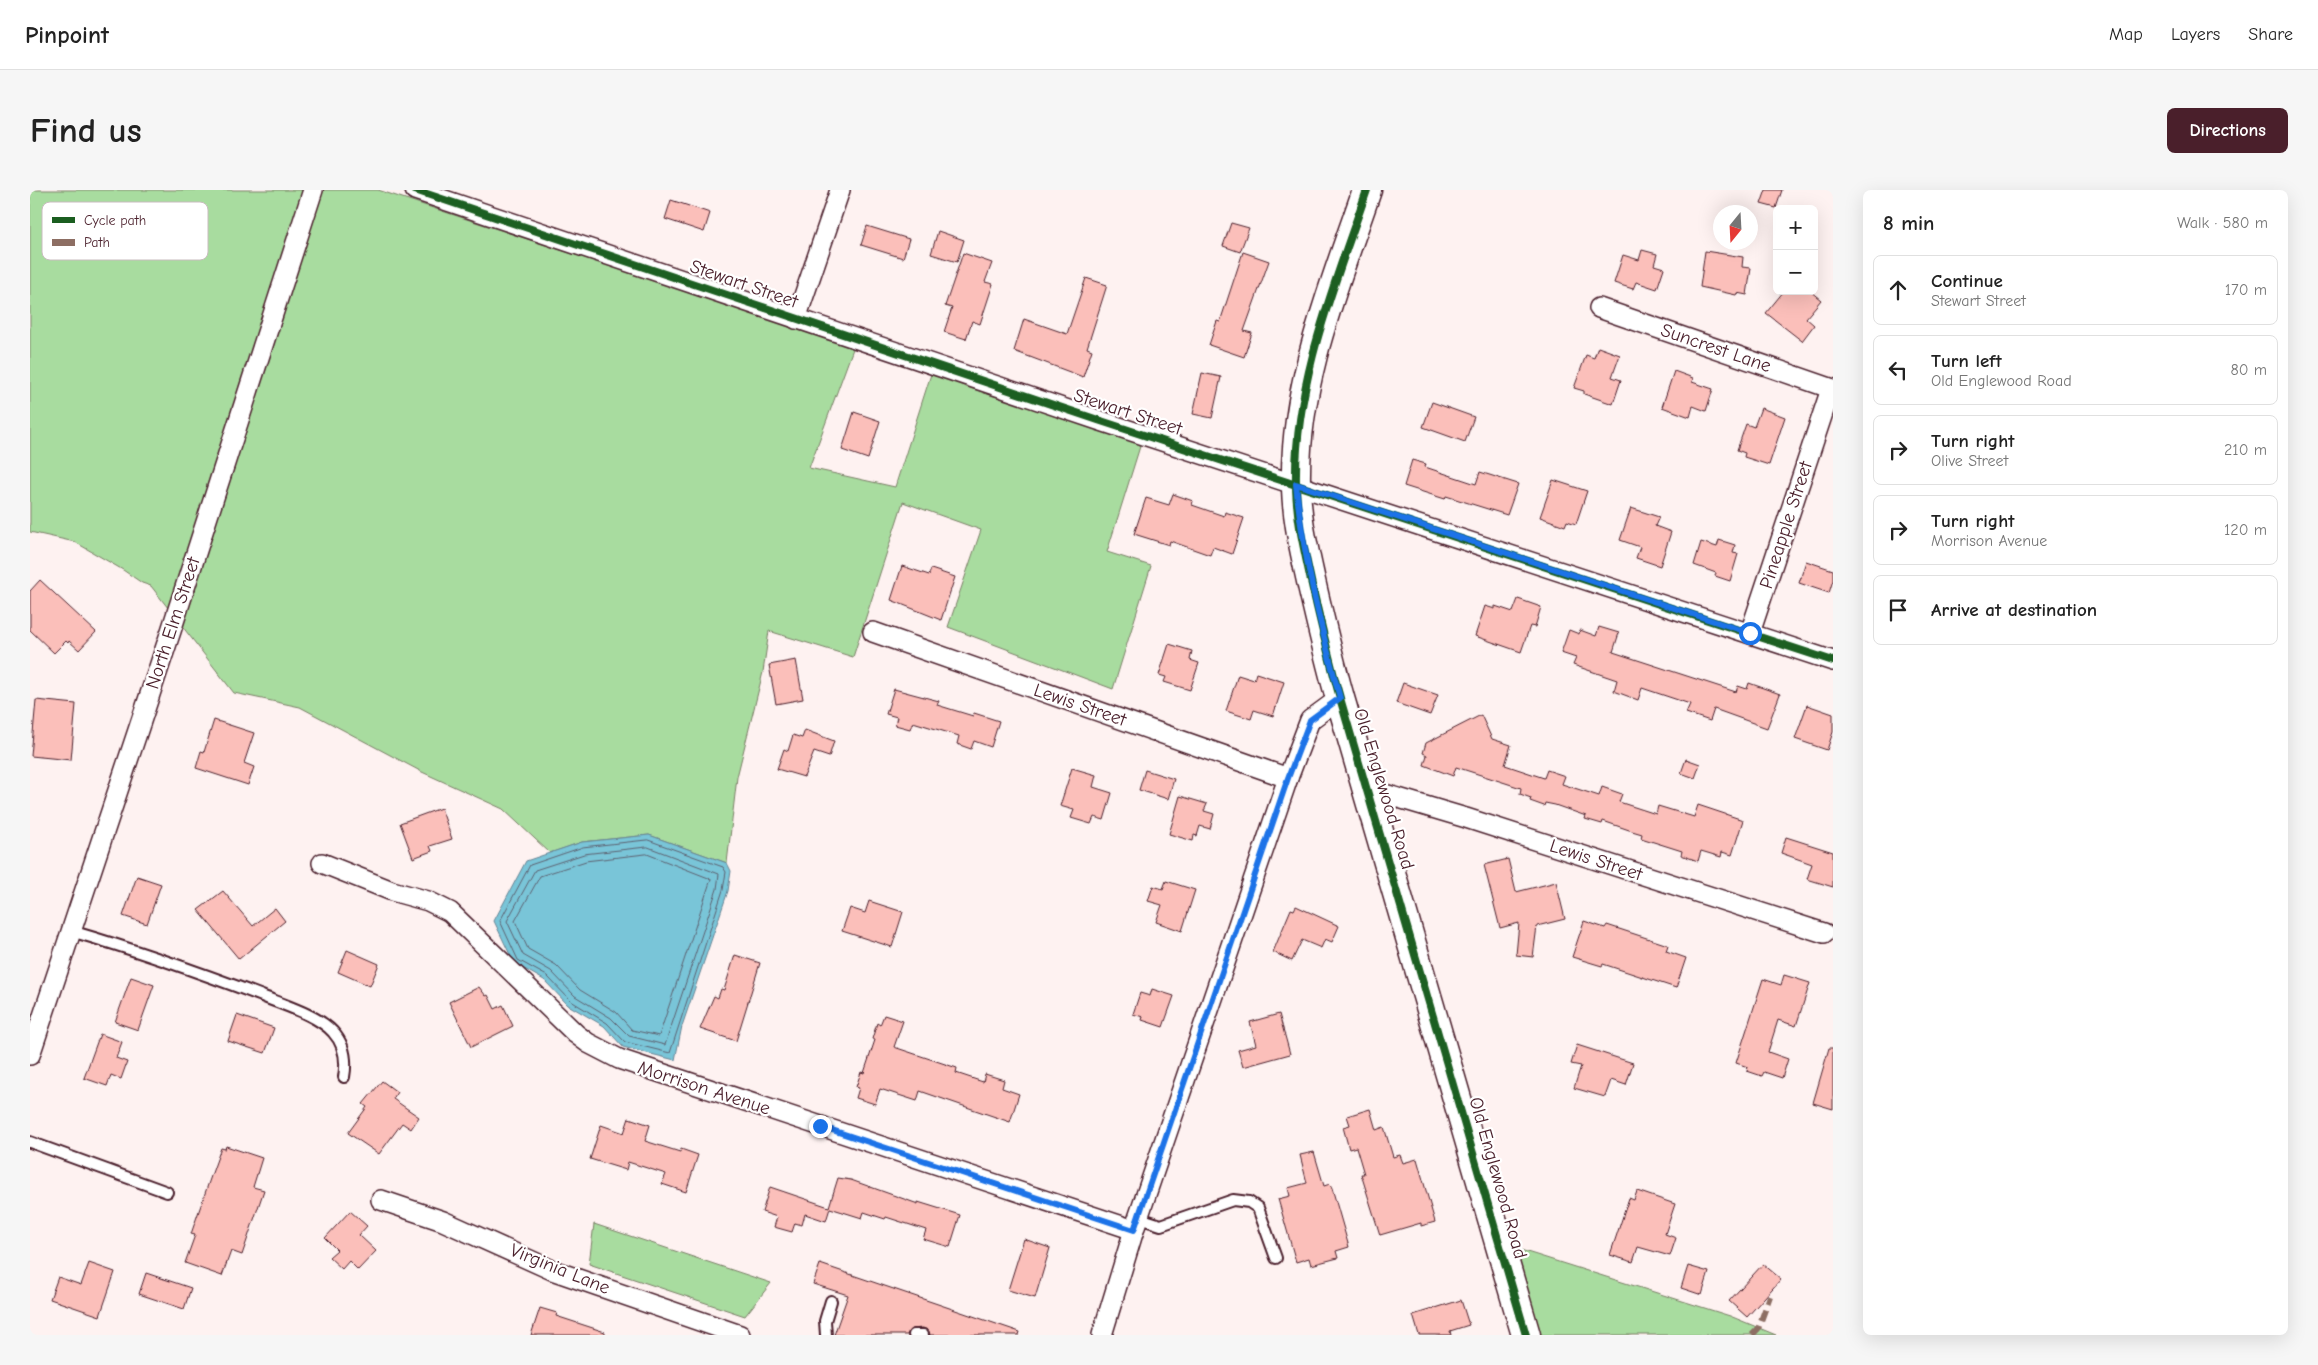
<!DOCTYPE html>
<meta charset="utf-8">
<style>
body{margin:0;font-family:"Comic Neue",sans-serif;background:#f6f6f6;color:#222}
.controls{position:absolute;right:15px;top:15px;display:grid;overflow:hidden;border-radius:8px;box-shadow:0 5px 20px #0002}
.controls button{width:45px;height:45px;display:grid;place-items:center;padding:0;border:0;border-bottom:1px solid #e0e0e0;background:#fff;color:#222;font:25px sans-serif}
.compass{position:absolute;left:1683px;top:15px;width:45px;height:45px;border-radius:50%;background:#fff;box-shadow:0 5px 20px #0002;rotate:198deg}
.stop{position:absolute;width:15px;height:15px;margin:-11px;border:4px solid #1a73e8;border-radius:50%;background:#fff}
.stop.end{background:#1a73e8;border-color:#fff;box-shadow:0 1px 5px #0008}
.list{margin:0;padding:0;list-style:none}
h2{display:flex;justify-content:space-between;align-items:center;height:65px;margin:0;padding:0 20px;font-size:21px}
h2 small{font-size:16px;font-weight:400;color:#767676}
.list li{display:grid;grid-template-columns:32px 1fr auto;gap:15px;align-items:center;box-sizing:border-box;height:70px;margin:0 10px 10px;padding:0 10px;border:1px solid #e0e0e0;border-radius:8px}
.list b{display:block;font-size:19px;white-space:nowrap}
.list p{margin:0;font-size:16px;white-space:nowrap;color:#767676}
.list em{font-size:16px;font-style:normal;color:#767676}
.icon{flex:none;width:28px;height:28px;fill:none;stroke:currentColor;stroke-width:2;stroke-linecap:round;stroke-linejoin:round}
.map{position:relative;flex:none;width:1803px;height:1145px;overflow:hidden;border-radius:8px}
header{display:flex;align-items:center;gap:30px;box-sizing:border-box;height:70px;padding:0 25px;background:#fff;border-bottom:1px solid #e0e0e0}
header strong{font-size:24px}
nav{display:flex;gap:28px;margin-inline-start:auto;font-size:18px}
.intro{display:flex;align-items:center;justify-content:space-between;box-sizing:border-box;height:120px;padding:0 30px}
h1{margin:0;font-size:35px}
.button{padding:12px 22px;border-radius:8px;background:#4a1f2b;color:#fff;font-size:18px;font-weight:700}
main{display:flex;gap:30px;padding:0 30px}
aside{flex:1;background:#fff;border-radius:8px;box-shadow:0 5px 20px #0002}
.map>svg:first-child{display:block}
.green{fill:#a8dc9f;stroke:#797e65}
.water{fill:#79c5d8;stroke:#668393}
.lines{fill:none;stroke-linecap:round;stroke-linejoin:round}
.shore{stroke:#5d6170;stroke-width:1}
.building{fill:#fbbfba;stroke:#4a1f2b}
.lane-casing{stroke:#4a1f2b;stroke-width:14}
.street-casing{stroke:#4a1f2b;stroke-width:22}
.secondary-casing{stroke:#4a1f2b;stroke-width:31}
.lane{stroke:#fff;stroke-width:10}
.street{stroke:#fff;stroke-width:19}
.secondary{stroke:#fff;stroke-width:28}
.quiet{stroke:#8d6e63;stroke-width:6;stroke-dasharray:12 6;stroke-linecap:butt}
.cycleway-casing{stroke:#fff;stroke-width:11}
.cycleway{stroke:#1b5e20;stroke-width:8}
.route{stroke:#1a73e8;stroke-width:6}
.labels{text-anchor:middle;dominant-baseline:central;stroke-width:4.5;stroke-linejoin:round;paint-order:stroke}
.street-label{font-size:19px;fill:#4a1f2b;stroke:#fff}
.key{fill:#fff;stroke:#c9bcbf;stroke-width:1}
.key-label{font-size:14px;fill:#4a1f2b}
</style>
<header>
<strong>Pinpoint</strong>
<nav><a>Map</a><a>Layers</a><a>Share</a></nav>
</header>
<div class="intro"><h1>Find us</h1><a class="button">Directions</a></div>
<main>
<div class="map">
<svg width="1803" height="1145" viewBox="0 0 1803 1145">
<rect width="100%" height="100%" fill="#fef2f1"/>
<filter id="ink" filterUnits="userSpaceOnUse"><feTurbulence type="fractalNoise" baseFrequency=".02" numOctaves="2"/><feDisplacementMap in="SourceGraphic" scale="10" xChannelSelector="R" yChannelSelector="G"/><feConvolveMatrix kernelMatrix="1 2 1 2 8 2 1 2 1" color-interpolation-filters="sRGB"/></filter>
<g filter="url(#ink)">
<!-- green -->
<g class="green">
<path d="M 0,0 L 348,0 L 824,156 L 779,278 L 865,297 L 902,181 L 1112,250 L 1077,362 L 1121,376 L 1083,499 L 918,437 L 951,340 L 873,312 L 823,467 L 739,441 L 733,482 L 707,587 L 697,673 L 619,645 L 552,652 L 520,663 L 473,619 L 392,582 L 270,517 L 204,503 L 121,396 L 112,393 L 93,380 L 45,352 L 0,342 Z"/>
<path d="M 564,1034 L 741,1093 L 715,1126 L 559,1074 Z"/>
<path d="M 1481,1057 L 1700,1126 L 1746,1145 L 1507,1145 Z"/>
</g>
<!-- water -->
<path class="water" d="M 619,645 L 697,673 L 701,681 L 698,701 L 652,836 L 645,870 L 593,857 L 574,836 L 538,815 L 514,790 L 484,773 L 464,731 L 496,671 L 552,652 Z"/>
<g class="lines">
<!-- shore -->
<g class="shore">
<path d="M 618,650 L 693,677 L 696,682 L 693,700 L 640,863 L 595,852 L 577,833 L 541,811 L 517,786 L 488,770 L 470,731 L 500,675 L 553,657 Z"/>
<path d="M 618,657 L 689,684 L 687,699 L 635,855 L 599,846 L 581,828 L 545,806 L 521,781 L 493,765 L 477,731 L 505,680 L 554,664 Z"/>
<path d="M 617,664 L 681,689 L 629,846 L 602,840 L 586,822 L 550,800 L 526,775 L 498,759 L 485,731 L 510,686 L 556,671 Z"/>
</g>
</g>
<!-- building -->
<g class="building">
<path d="M 1736,0 L 1752,0 L 1746,18 L 1731,14 Z"/>
<path d="M 641,10 L 680,23 L 674,42 L 635,29 Z"/>
<path d="M 1201,33 L 1219,38 L 1210,62 L 1193,56 Z"/>
<path d="M 837,36 L 879,49 L 873,68 L 831,55 Z"/>
<path d="M 908,41 L 934,50 L 927,72 L 901,64 Z"/>
<path d="M 1612,60 L 1627,64 L 1624,75 L 1634,78 L 1627,99 L 1606,92 L 1603,99 L 1584,93 L 1593,65 L 1609,70 Z"/>
<path d="M 1675,61 L 1713,67 L 1712,77 L 1721,78 L 1717,105 L 1707,103 L 1706,105 L 1670,97 Z"/>
<path d="M 1213,62 L 1239,71 L 1214,141 L 1222,143 L 1214,167 L 1179,155 L 1187,131 L 1190,132 Z"/>
<path d="M 933,63 L 962,73 L 955,92 L 963,94 L 950,134 L 942,131 L 936,149 L 914,142 L 922,118 L 915,116 Z"/>
<path d="M 1056,88 L 1077,95 L 1057,158 L 1062,160 L 1053,187 L 984,161 L 994,129 L 1037,144 Z"/>
<path d="M 1754,101 L 1780,101 L 1791,110 L 1776,128 L 1784,135 L 1772,151 L 1736,123 Z"/>
<path d="M 1568,157 L 1590,165 L 1582,187 L 1591,190 L 1583,214 L 1554,204 L 1554,201 L 1544,198 L 1556,165 L 1564,168 Z"/>
<path d="M 1644,181 L 1663,188 L 1662,192 L 1683,199 L 1676,221 L 1663,216 L 1660,227 L 1632,217 Z"/>
<path d="M 1172,183 L 1191,187 L 1182,228 L 1163,224 Z"/>
<path d="M 1402,212 L 1444,227 L 1435,252 L 1393,237 Z"/>
<path d="M 1731,218 L 1755,227 L 1739,275 L 1714,267 L 1715,263 L 1707,260 L 1716,234 L 1724,237 Z"/>
<path d="M 824,222 L 850,231 L 838,269 L 812,260 Z"/>
<path d="M 1382,270 L 1396,274 L 1395,277 L 1446,294 L 1450,282 L 1488,294 L 1477,325 L 1416,306 L 1415,309 L 1374,296 Z"/>
<path d="M 1523,290 L 1557,301 L 1546,334 L 1537,331 L 1535,336 L 1510,327 Z"/>
<path d="M 1143,304 L 1163,311 L 1162,315 L 1194,326 L 1195,322 L 1214,328 L 1202,364 L 1183,357 L 1180,365 L 1140,351 L 1139,355 L 1104,344 L 1116,308 L 1139,315 Z"/>
<path d="M 1601,318 L 1629,327 L 1625,336 L 1641,342 L 1630,376 L 1606,368 L 1610,357 L 1590,350 Z"/>
<path d="M 1689,350 L 1705,355 L 1703,363 L 1708,364 L 1700,391 L 1685,386 L 1686,383 L 1664,375 L 1671,352 L 1687,357 Z"/>
<path d="M 1776,371 L 1803,380 L 1803,390 L 1799,403 L 1769,393 Z"/>
<path d="M 872,376 L 899,385 L 901,379 L 925,387 L 911,430 L 861,410 Z"/>
<path d="M 10,390 L 66,442 L 49,460 L 39,451 L 38,453 L 36,451 L 24,463 L 0,440 L 0,401 Z"/>
<path d="M 1488,409 L 1511,417 L 1505,437 L 1500,436 L 1491,462 L 1445,446 L 1455,416 L 1465,419 L 1465,416 L 1483,422 Z"/>
<path d="M 1569,437 L 1589,443 L 1583,462 L 1706,502 L 1708,496 L 1717,499 L 1719,493 L 1750,504 L 1737,538 L 1684,519 L 1680,531 L 1656,523 L 1660,514 L 1612,498 L 1608,510 L 1584,501 L 1587,490 L 1543,475 L 1546,468 L 1531,463 L 1539,440 L 1549,444 L 1550,440 L 1566,446 Z"/>
<path d="M 1139,454 L 1162,461 L 1160,470 L 1169,473 L 1160,500 L 1134,492 L 1136,487 L 1129,485 Z"/>
<path d="M 766,470 L 773,509 L 746,514 L 739,475 Z"/>
<path d="M 1226,483 L 1254,492 L 1243,526 L 1224,520 L 1221,529 L 1196,521 L 1208,485 L 1224,490 Z"/>
<path d="M 1373,493 L 1408,505 L 1400,525 L 1366,513 Z"/>
<path d="M 864,499 L 909,511 L 907,515 L 943,526 L 944,523 L 969,531 L 961,557 L 944,551 L 941,559 L 927,554 L 929,546 L 883,532 L 880,539 L 865,535 L 867,527 L 856,524 Z"/>
<path d="M 6,510 L 46,514 L 41,570 L 1,566 Z"/>
<path d="M 1777,515 L 1803,524 L 1803,542 L 1797,560 L 1765,549 Z"/>
<path d="M 1451,525 L 1462,549 L 1481,555 L 1475,575 L 1514,588 L 1517,580 L 1535,586 L 1532,594 L 1569,606 L 1572,597 L 1592,604 L 1589,612 L 1626,624 L 1628,616 L 1664,627 L 1668,615 L 1713,630 L 1702,665 L 1692,662 L 1691,667 L 1671,661 L 1668,671 L 1651,665 L 1652,661 L 1611,648 L 1612,644 L 1602,641 L 1573,631 L 1572,634 L 1555,629 L 1556,626 L 1525,615 L 1515,613 L 1514,616 L 1500,611 L 1501,608 L 1490,604 L 1491,598 L 1426,577 L 1423,586 L 1394,575 L 1397,565 L 1393,563 L 1396,553 Z"/>
<path d="M 184,530 L 224,543 L 214,573 L 224,577 L 218,595 L 166,578 L 171,561 L 174,562 Z"/>
<path d="M 775,540 L 804,551 L 799,567 L 784,562 L 774,587 L 747,579 L 754,559 L 758,561 L 763,545 L 772,548 Z"/>
<path d="M 1656,569 L 1670,574 L 1665,588 L 1651,583 Z"/>
<path d="M 1042,578 L 1066,585 L 1063,597 L 1082,603 L 1074,630 L 1064,627 L 1061,634 L 1041,628 L 1044,620 L 1030,616 Z"/>
<path d="M 1115,580 L 1144,589 L 1138,609 L 1109,600 Z"/>
<path d="M 1150,606 L 1177,614 L 1174,621 L 1184,624 L 1180,639 L 1170,636 L 1167,646 L 1164,645 L 1163,651 L 1139,644 Z"/>
<path d="M 411,618 L 422,649 L 400,656 L 402,661 L 383,668 L 370,633 Z"/>
<path d="M 1756,647 L 1803,662 L 1803,697 L 1777,689 L 1782,674 L 1751,663 Z"/>
<path d="M 1478,669 L 1486,702 L 1526,692 L 1535,729 L 1507,736 L 1503,767 L 1486,765 L 1489,733 L 1470,738 L 1454,675 Z"/>
<path d="M 107,686 L 131,694 L 117,734 L 93,726 Z"/>
<path d="M 1136,691 L 1165,700 L 1152,741 L 1126,732 L 1132,715 L 1118,711 L 1123,696 L 1133,699 Z"/>
<path d="M 193,701 L 223,736 L 245,718 L 255,731 L 209,769 L 168,720 Z"/>
<path d="M 839,711 L 873,722 L 862,757 L 812,741 L 820,718 L 835,723 Z"/>
<path d="M 1266,716 L 1309,736 L 1302,752 L 1295,749 L 1291,758 L 1272,750 L 1262,771 L 1243,762 L 1261,719 L 1264,720 Z"/>
<path d="M 1554,731 L 1575,738 L 1577,735 L 1638,755 L 1636,761 L 1656,768 L 1646,798 L 1573,774 L 1572,776 L 1542,767 Z"/>
<path d="M 317,760 L 349,774 L 340,796 L 308,782 Z"/>
<path d="M 705,765 L 730,773 L 706,851 L 670,839 L 684,806 L 688,808 L 691,799 L 694,800 Z"/>
<path d="M 1754,785 L 1780,793 L 1766,836 L 1748,830 L 1738,862 L 1758,869 L 1752,888 L 1734,882 L 1732,886 L 1717,881 L 1718,877 L 1706,873 L 1733,789 L 1751,795 Z"/>
<path d="M 101,787 L 124,795 L 108,840 L 85,832 Z"/>
<path d="M 449,797 L 456,806 L 458,805 L 465,819 L 473,815 L 483,836 L 441,857 L 419,812 Z"/>
<path d="M 1122,799 L 1144,806 L 1133,837 L 1112,830 L 1113,827 L 1103,824 L 1110,803 L 1120,806 Z"/>
<path d="M 1249,824 L 1260,864 L 1213,877 L 1208,860 L 1226,855 L 1220,832 Z"/>
<path d="M 207,825 L 244,838 L 235,863 L 198,851 Z"/>
<path d="M 854,825 L 873,831 L 864,857 L 927,878 L 926,883 L 953,892 L 955,884 L 974,890 L 972,898 L 989,904 L 980,932 L 890,901 L 887,911 L 850,899 L 845,914 L 826,908 L 829,898 L 826,897 L 831,882 L 834,883 L 845,850 L 842,849 L 847,833 L 850,835 Z"/>
<path d="M 70,844 L 92,852 L 86,868 L 97,872 L 91,889 L 81,885 L 77,896 L 54,888 Z"/>
<path d="M 1547,855 L 1603,873 L 1596,895 L 1581,890 L 1575,907 L 1544,898 L 1551,876 L 1541,874 Z"/>
<path d="M 1799,858 L 1803,858 L 1803,919 L 1783,913 Z"/>
<path d="M 352,891 L 367,902 L 363,909 L 389,927 L 381,939 L 372,933 L 349,964 L 318,943 L 337,917 L 333,914 Z"/>
<path d="M 1340,919 L 1346,940 L 1354,937 L 1363,967 L 1370,965 L 1373,973 L 1387,969 L 1405,1032 L 1391,1036 L 1391,1033 L 1350,1045 L 1331,984 L 1334,984 L 1326,957 L 1319,959 L 1313,937 L 1320,935 L 1317,926 Z"/>
<path d="M 599,928 L 620,935 L 615,951 L 650,962 L 651,959 L 668,965 L 656,1002 L 632,994 L 636,984 L 598,972 L 596,980 L 560,969 L 571,935 L 594,943 Z"/>
<path d="M 196,956 L 232,968 L 223,997 L 234,1000 L 212,1065 L 201,1061 L 192,1086 L 155,1073 L 165,1045 L 161,1044 L 182,983 L 191,958 L 195,959 Z"/>
<path d="M 1284,962 L 1294,996 L 1300,994 L 1302,998 L 1319,1057 L 1306,1061 L 1308,1068 L 1281,1075 L 1279,1068 L 1266,1072 L 1248,1009 L 1260,1006 L 1258,998 L 1277,993 L 1270,965 Z"/>
<path d="M 808,988 L 821,990 L 888,1014 L 888,1012 L 930,1025 L 920,1057 L 893,1049 L 896,1040 L 856,1027 L 855,1029 L 834,1022 L 832,1028 L 800,1018 L 796,1031 L 775,1024 L 772,1035 L 765,1033 L 762,1042 L 744,1037 L 747,1027 L 732,1022 L 740,997 L 799,1017 Z"/>
<path d="M 1607,1001 L 1645,1014 L 1635,1044 L 1646,1048 L 1640,1066 L 1608,1057 L 1603,1072 L 1580,1065 L 1599,1008 L 1604,1010 Z"/>
<path d="M 320,1021 L 337,1036 L 329,1045 L 346,1061 L 328,1080 L 319,1071 L 312,1079 L 299,1067 L 307,1060 L 295,1048 Z"/>
<path d="M 994,1049 L 1020,1058 L 1005,1108 L 978,1100 Z"/>
<path d="M 59,1073 L 85,1082 L 70,1126 L 20,1109 L 28,1087 L 51,1095 Z"/>
<path d="M 790,1074 L 990,1142 L 989,1145 L 900,1145 L 899,1141 L 893,1138 L 881,1139 L 877,1145 L 804,1145 L 818,1105 L 783,1094 Z"/>
<path d="M 1733,1074 L 1751,1089 L 1717,1127 L 1699,1111 Z"/>
<path d="M 1658,1076 L 1679,1082 L 1672,1105 L 1651,1098 Z"/>
<path d="M 116,1083 L 161,1098 L 154,1119 L 109,1104 Z"/>
<path d="M 1431,1110 L 1439,1135 L 1420,1141 L 1421,1145 L 1389,1145 L 1383,1125 Z"/>
<path d="M 510,1118 L 527,1123 L 526,1126 L 575,1142 L 575,1145 L 501,1145 Z"/>
</g>
<g class="lines">
<defs>
<g id="lane">
<path d="M 41,741 C 106,760 169,782 232,806 C 253,815 288,825 303,842 C 315,855 317,870 314,887"/>
<path d="M 0,952 L 137,1002"/>
<path d="M 1109,1028 L 1131,1035 L 1203,1010 L 1219,1012 L 1228,1018 L 1246,1068"/>
<path d="M 796,1145 L 795,1131 L 801,1111"/>
<path d="M 884,1145 L 893,1145"/>
</g>
<g id="street">
<path d="M 385,0 L 1068,230 L 1803,471"/>
<path d="M 1569,118 L 1803,199"/>
<path d="M 766,129 L 810,0"/>
<path d="M 843,442 L 1258,588"/>
<path d="M 1720,443 L 1801,199"/>
<path d="M 1338,599 L 1436,628 L 1794,743"/>
<path d="M 292,673 L 362,701 L 398,711 L 420,722 L 546,844 L 558,853 L 589,869 L 1104,1040"/>
<path d="M 0,865 L 141,441 L 283,0"/>
<path d="M 351,1010 L 413,1031 L 522,1080 L 710,1145"/>
<path d="M 1072,1145 L 1104,1040 L 1258,588 L 1280,530 L 1310,508"/>
</g>
<path id="secondary" d="M 1337,0 C 1305,94 1264,192 1266,293 C 1266,326 1274,359 1281,391 C 1290,430 1299,469 1310,508 L 1496,1145"/>
</defs>
<!-- lane casing -->
<use href="#lane" class="lane-casing"/>
<!-- street casing -->
<use href="#street" class="street-casing"/>
<!-- secondary casing -->
<use href="#secondary" class="secondary-casing"/>
<!-- lane -->
<use href="#lane" class="lane"/>
<!-- street -->
<use href="#street" class="street"/>
<!-- secondary -->
<use href="#secondary" class="secondary"/>
<!-- quiet -->
<path class="quiet" d="M 1722,1145 L 1728,1139 L 1740,1106"/>
<defs>
<g id="cycleway">
<path d="M 385,0 L 1068,230 L 1803,471"/>
<path d="M 1337,0 C 1305,94 1264,192 1266,293 C 1266,326 1274,359 1281,391 C 1290,430 1299,469 1310,508 L 1496,1145"/>
</g>
</defs>
<!-- cycleway casing -->
<use href="#cycleway" class="cycleway-casing"/>
<!-- cycleway -->
<use href="#cycleway" class="cycleway"/>
</g>
</g>
<g class="lines" filter="url(#ink)">
<!-- route -->
<path class="route" d="M 790,936 L 1104,1040 L 1258,588 L 1280,530 L 1310,508 C 1291,438 1273,367 1266,294 L 1720,443"/>
</g>
<g class="labels">
<!-- street labels -->
<g class="street-label">
<text transform="translate(714 94) rotate(19)">Stewart Street</text>
<text transform="translate(1686 158) rotate(19)">Suncrest Lane</text>
<text transform="translate(1098 222) rotate(18)">Stewart Street</text>
<text transform="translate(1756 335) rotate(-72)">Pineapple Street</text>
<text transform="translate(143 433) rotate(-72)">North Elm Street</text>
<text transform="translate(1050 515) rotate(19)">Lewis Street</text>
<text transform="translate(1354 599) rotate(73)">Old Englewood Road</text>
<text transform="translate(1566 670) rotate(18)">Lewis Street</text>
<text transform="translate(674 898) rotate(18)">Morrison Avenue</text>
<text transform="translate(1468 988) rotate(74)">Old Englewood Road</text>
<text transform="translate(530 1079) rotate(22)">Virginia Lane</text>
</g>
</g>
<!-- legend -->
<rect x="12" y="12" width="166" height="58" rx="8" class="key"/>
<rect x="22" y="27" width="23" height="6" fill="#1b5e20"/>
<rect x="22" y="49" width="23" height="7" fill="#8d6e63"/>
<g class="key-label">
<text x="54" y="35">Cycle path</text>
<text x="54" y="57">Path</text>
</g>
</svg>
<div class="controls">
<button>+</button>
<button>−</button>
</div>
<svg class="compass" viewBox="-18 -18 36 36"><path d="M0-13l5 13h-10z" fill="#e53935"/><path d="M0 13l5-13h-10z" fill="#767676"/></svg>
<div class="stop" style="left:1720px;top:443px"></div>
<div class="stop end" style="left:790px;top:936px"></div>
</div>
<aside>
<h2>8 min<small>Walk · 580 m</small></h2>
<ul class="list">
<li><svg class="icon" aria-label="ahead" viewBox="0 0 24 24"><path d="M12 20V5M6 11l6-6 6 6"/></svg><div><b>Continue</b><p>Stewart Street</p></div><em>170 m</em></li>
<li><svg class="icon" aria-label="left" viewBox="0 0 24 24"><path d="M17 20v-9H6M10 6l-5 5 5 5"/></svg><div><b>Turn left</b><p>Old Englewood Road</p></div><em>80 m</em></li>
<li><svg class="icon" aria-label="right" viewBox="0 0 24 24"><path d="M7 20v-9h11M14 6l5 5-5 5"/></svg><div><b>Turn right</b><p>Olive Street</p></div><em>210 m</em></li>
<li><svg class="icon" aria-label="right" viewBox="0 0 24 24"><path d="M7 20v-9h11M14 6l5 5-5 5"/></svg><div><b>Turn right</b><p>Morrison Avenue</p></div><em>120 m</em></li>
<li><svg class="icon" aria-label="arrive" viewBox="0 0 24 24"><path d="M6 21V4h12l-3 4 3 4H6"/></svg><div><b>Arrive at destination</b></div></li>
</ul>
</aside>
</main>
